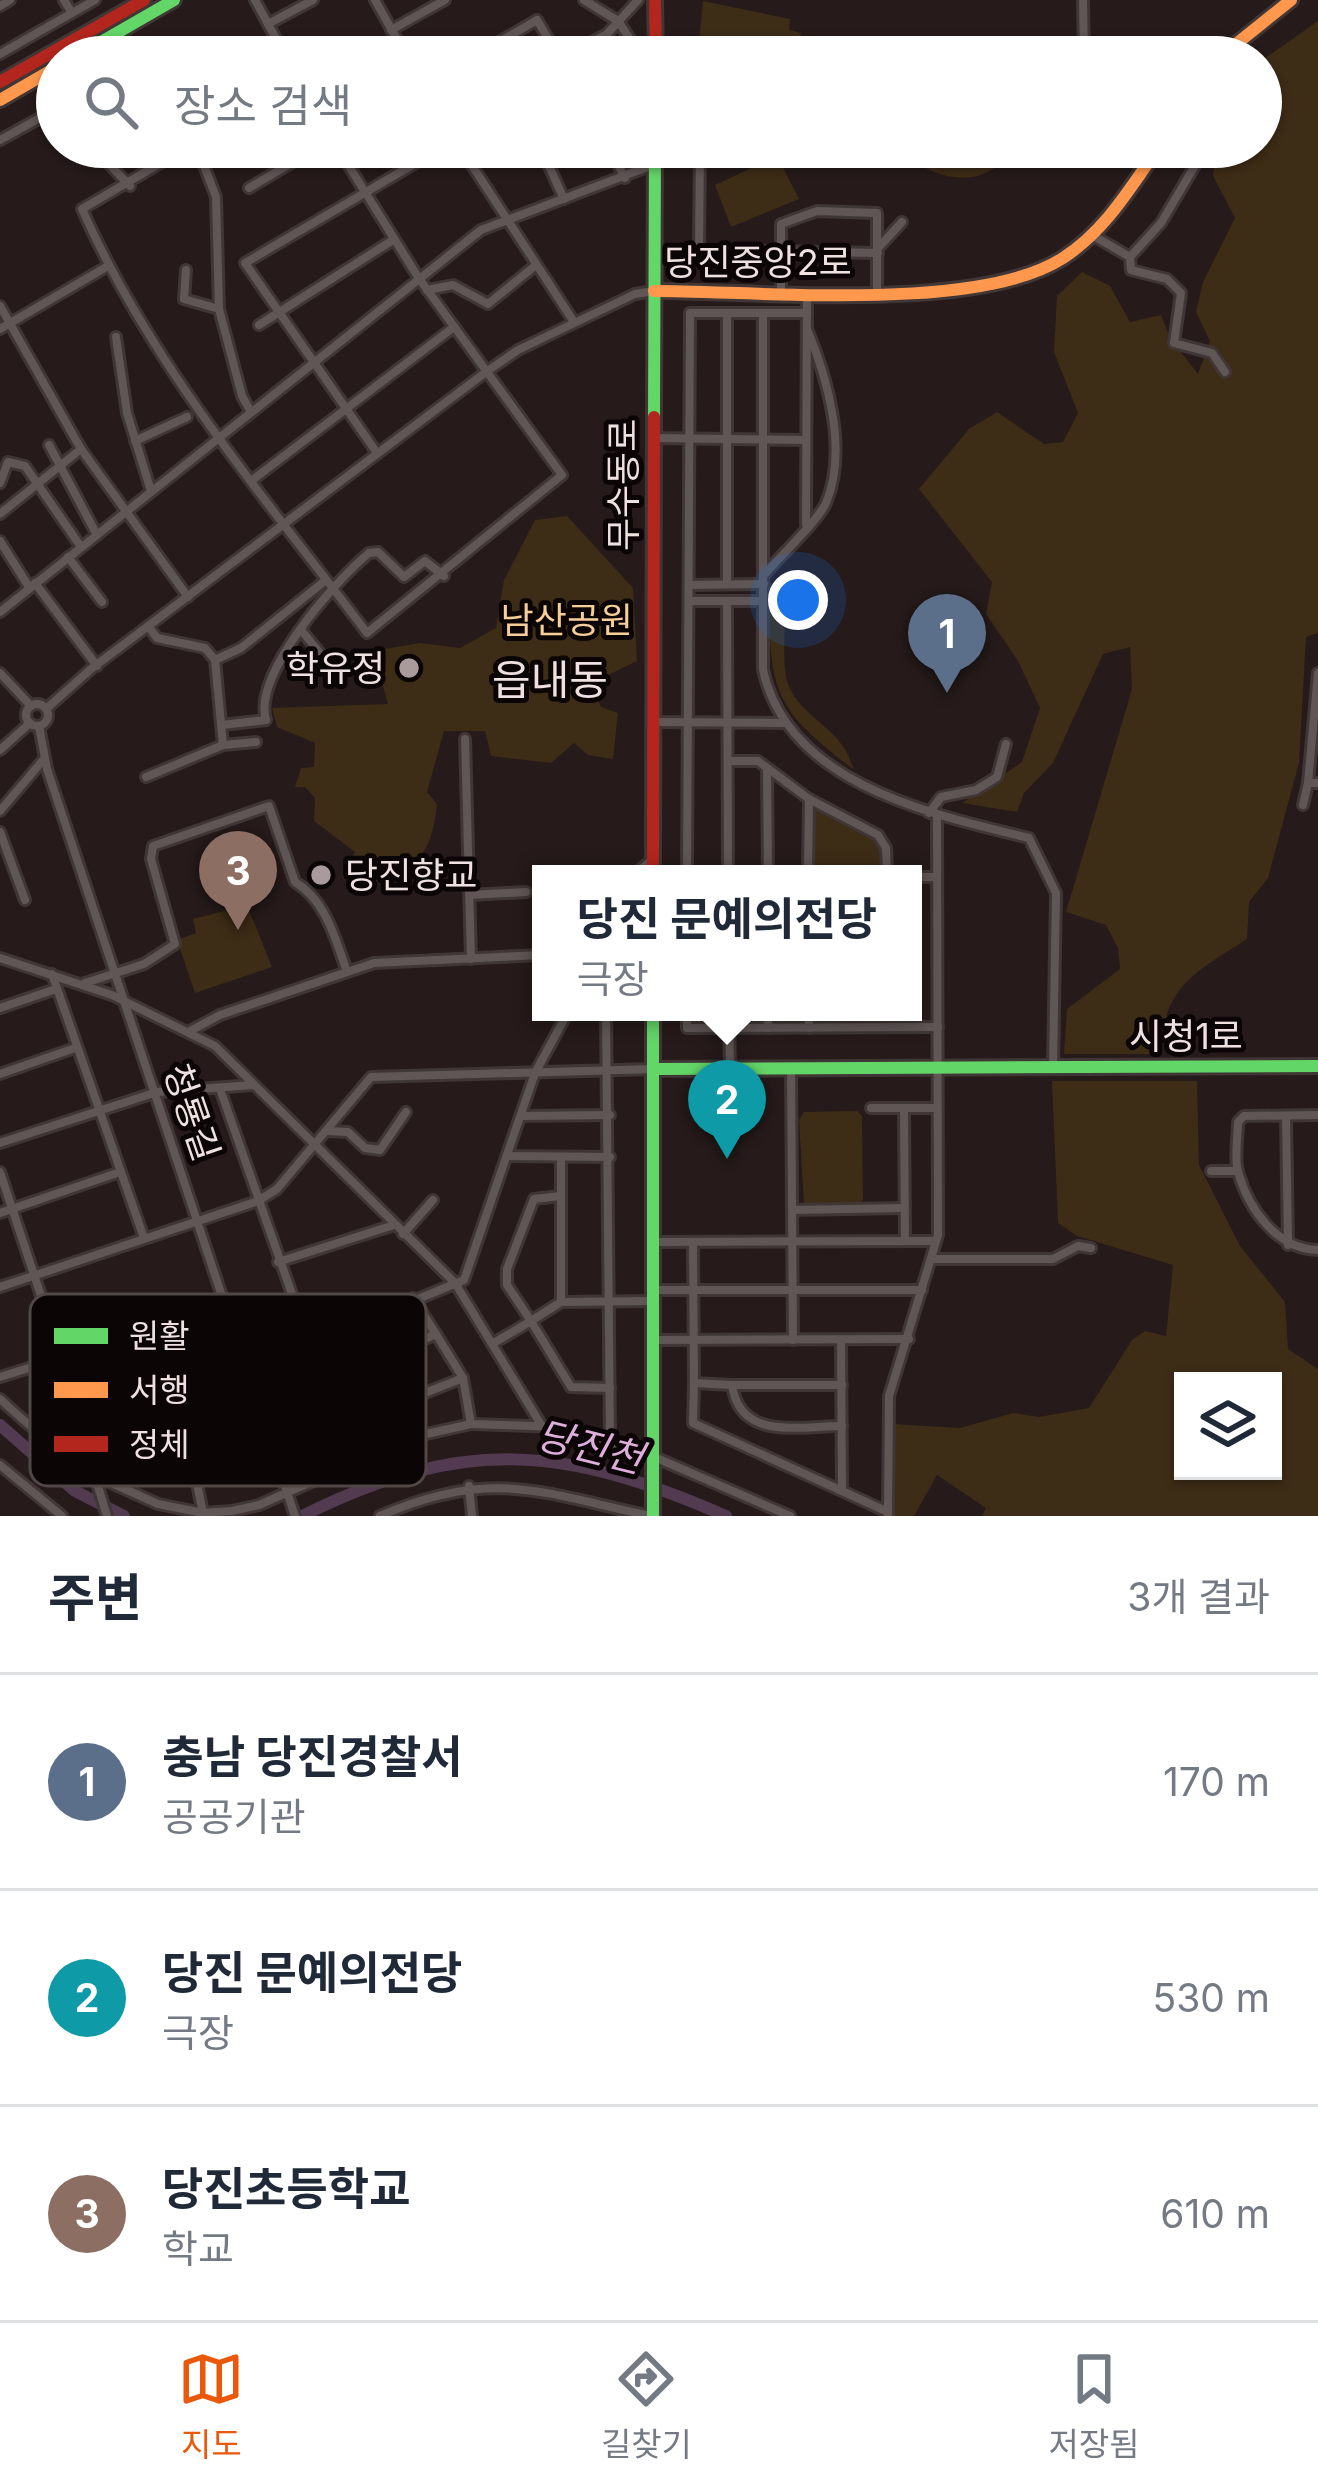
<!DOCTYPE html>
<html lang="ko">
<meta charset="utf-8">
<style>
body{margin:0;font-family:Inter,"Noto Sans KR",sans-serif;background:#f6f6f7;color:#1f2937}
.controls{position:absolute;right:36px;bottom:36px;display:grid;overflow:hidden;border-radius:0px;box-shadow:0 3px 9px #0004}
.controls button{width:108px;height:108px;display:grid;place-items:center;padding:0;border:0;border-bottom:3px solid #e0e1e3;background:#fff;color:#1f2937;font:60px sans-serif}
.you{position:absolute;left:798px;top:600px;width:42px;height:42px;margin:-30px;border:9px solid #fff;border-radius:50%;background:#1a73e8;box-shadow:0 0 0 18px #1a73e833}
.badge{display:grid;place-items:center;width:78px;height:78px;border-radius:50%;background:#ea580c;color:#fff;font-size:39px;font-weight:700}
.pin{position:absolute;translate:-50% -99px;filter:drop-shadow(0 3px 6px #0008)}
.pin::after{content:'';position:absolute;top:63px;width:42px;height:36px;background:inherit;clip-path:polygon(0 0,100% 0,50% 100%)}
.popup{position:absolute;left:532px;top:865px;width:390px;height:156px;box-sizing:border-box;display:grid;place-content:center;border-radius:0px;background:#fff;filter:drop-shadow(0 3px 9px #0005);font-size:39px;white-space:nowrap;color:#747a83}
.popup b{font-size:45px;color:#1f2937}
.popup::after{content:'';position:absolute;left:50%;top:100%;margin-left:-24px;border:24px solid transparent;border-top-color:#fff}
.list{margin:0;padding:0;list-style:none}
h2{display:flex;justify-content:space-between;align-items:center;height:156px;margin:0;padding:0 48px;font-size:51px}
h2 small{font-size:39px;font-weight:400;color:#747a83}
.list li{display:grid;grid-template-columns:78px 1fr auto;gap:36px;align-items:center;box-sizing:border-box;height:216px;padding:0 48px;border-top:3px solid #e0e1e3}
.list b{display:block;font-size:45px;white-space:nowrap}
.list p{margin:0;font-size:39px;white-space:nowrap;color:#747a83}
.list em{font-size:39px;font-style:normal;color:#747a83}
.icon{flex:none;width:66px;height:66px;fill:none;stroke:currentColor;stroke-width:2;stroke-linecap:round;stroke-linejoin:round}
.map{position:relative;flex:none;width:1318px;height:1516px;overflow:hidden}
.search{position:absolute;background:#fff;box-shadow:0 3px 9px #0004;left:36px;right:36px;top:36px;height:132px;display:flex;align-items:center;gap:30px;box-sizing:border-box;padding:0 42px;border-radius:66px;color:#747a83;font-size:45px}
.sheet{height:804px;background:#fff}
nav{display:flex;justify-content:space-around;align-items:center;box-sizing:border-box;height:168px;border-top:3px solid #e0e1e3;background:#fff;font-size:33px;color:#747a83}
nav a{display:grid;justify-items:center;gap:6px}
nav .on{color:#ea580c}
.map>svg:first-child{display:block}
.green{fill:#3d2c16;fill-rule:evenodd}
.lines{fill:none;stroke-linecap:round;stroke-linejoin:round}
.river{stroke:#523a51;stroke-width:12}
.street-casing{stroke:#3f3635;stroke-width:14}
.fast-casing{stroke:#3f3635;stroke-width:18}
.slow-casing{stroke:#3f3635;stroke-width:18}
.jam-casing{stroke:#3f3635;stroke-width:18}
.street{stroke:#605656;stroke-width:8}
.fast{stroke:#63d668;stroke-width:12}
.slow{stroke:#ff974d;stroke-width:12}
.jam{stroke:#b3261e;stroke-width:12}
.poi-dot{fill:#a99b9b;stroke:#0c0505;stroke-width:4.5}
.labels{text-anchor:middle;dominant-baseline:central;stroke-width:10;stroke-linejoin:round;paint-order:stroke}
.street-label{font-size:36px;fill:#efe1e0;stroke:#0c0505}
.park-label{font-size:36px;fill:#f6ce99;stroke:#0c0505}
.poi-label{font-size:36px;fill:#efe1e0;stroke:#0c0505;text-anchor:end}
.water-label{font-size:39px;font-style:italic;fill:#deafdd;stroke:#0c0505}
.quarter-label{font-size:42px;fill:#efe1e0;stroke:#0c0505}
.key{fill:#0c0505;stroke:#504747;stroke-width:3}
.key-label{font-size:33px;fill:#efe1e0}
</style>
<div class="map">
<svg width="1318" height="1516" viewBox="0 0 1318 1516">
<rect width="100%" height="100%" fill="#261a1a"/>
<!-- green -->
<g class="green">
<path d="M 703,1 L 790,19 L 789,30 L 801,33 L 795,57 L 757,57 L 699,45 Z"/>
<path d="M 1318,21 L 1318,633 L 1306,637 L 1299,763 L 1268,878 L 1249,902 L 1247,939 C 1195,973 1163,985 1161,1054 L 1064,1054 L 1067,1009 L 1120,969 L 1118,948 L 1106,925 L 1066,912 L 1132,689 L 1130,647 L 1103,654 L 1053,763 L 1024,793 L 1017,812 L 962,803 L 1022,762 L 1040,708 L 1018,661 L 986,614 L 992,582 L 919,489 L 969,429 L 997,412 L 1044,444 L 1063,442 L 1078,413 L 1054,352 L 1057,296 L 1082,272 L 1110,286 L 1130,322 L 1161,315 L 1170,338 L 1198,374 L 1210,341 L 1196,312 L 1203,282 L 1235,218 L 1213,176 L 1217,147 L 1261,147 L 1261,61 Z"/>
<path d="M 894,147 L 1015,147 C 981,196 933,179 894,147 Z"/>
<path d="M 777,156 L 799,199 L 731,227 L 715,185 Z"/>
<path d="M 567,516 L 633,588 L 637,661 L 604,677 L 597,697 L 601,707 L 618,713 L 613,759 L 588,755 L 574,743 L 551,763 L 491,756 L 485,731 L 444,731 L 427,792 L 437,804 C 431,860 415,870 361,886 L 342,877 L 355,852 L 314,821 L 315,798 L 305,787 L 295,787 L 301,768 L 314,767 L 315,743 L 277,727 L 272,708 L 388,704 L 373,651 L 420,643 L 460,648 L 496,628 L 504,580 L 535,520 Z"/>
<path d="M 776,597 L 786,597 C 786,622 782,652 786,677 C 795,718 844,726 853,769 C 779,712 770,697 769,605 Z"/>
<path d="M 812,804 L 877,836 L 883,871 L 813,871 Z"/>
<path d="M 247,905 L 272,967 L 195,993 L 177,940 L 196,933 L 193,919 Z"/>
<path d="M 1052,1081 L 1197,1081 L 1199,1165 L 1240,1246 L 1285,1302 L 1288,1349 L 1318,1369 L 1318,1516 L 982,1516 L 986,1508 L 937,1475 L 914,1516 L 893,1516 L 892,1424 L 960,1428 L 1013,1413 L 1039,1417 L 1089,1408 L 1132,1340 L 1145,1331 L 1166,1336 L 1173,1265 L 1077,1236 L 1058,1223 ZM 1183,1381 L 1273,1381 L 1273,1471 L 1183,1471 Z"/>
<path d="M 857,1111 L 862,1116 L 863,1200 L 858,1205 L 804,1203 L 799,1120 L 804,1112 Z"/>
</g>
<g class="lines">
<!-- river -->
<g class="river">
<path d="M 0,1425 L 75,1491 L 124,1516"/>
<path d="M 302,1516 C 463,1436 563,1445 726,1516"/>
</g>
<defs>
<g id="street">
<path d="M 64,0 L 72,13 L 95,0"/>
<path d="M 255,0 L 286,57"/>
<path d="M 375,0 L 407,57"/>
<path d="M 584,0 L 618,21 L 642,57"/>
<path d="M 1083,0 L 1084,56"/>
<path d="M 0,6 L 10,0"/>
<path d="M 268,24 L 313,0"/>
<path d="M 391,30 L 445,0"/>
<path d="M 0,54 L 72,13"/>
<path d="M 473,57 L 537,20 L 559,57"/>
<path d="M 563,57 L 607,34 L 638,0"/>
<path d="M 999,57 L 1084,56"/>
<path d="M 0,140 L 49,113 L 57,120"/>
<path d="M 93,147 L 130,186"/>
<path d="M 188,147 L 82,209 C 151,365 265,498 367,633 L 562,475 L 418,277 L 337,147"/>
<path d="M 197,147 L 216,197 L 219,309"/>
<path d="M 460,147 L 574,322"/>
<path d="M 538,147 L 545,159"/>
<path d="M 609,147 L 625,178"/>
<path d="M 700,147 L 699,250 L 878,253"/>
<path d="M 548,164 L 564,199"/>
<path d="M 249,188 L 318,147"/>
<path d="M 1092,235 L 1130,257 L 1161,223 L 1206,147"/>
<path d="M 879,247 L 902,222"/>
<path d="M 1130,257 L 1131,270 L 1167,279 L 1181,293 L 1174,343 L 1212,353 L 1225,372"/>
<path d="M 186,270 L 184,299 L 219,309 L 242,396 L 251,412"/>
<path d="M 427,290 L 453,285 L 488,304 L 536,265"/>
<path d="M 781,292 L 781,224 L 817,211 L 877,213 L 877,291"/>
<path d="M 0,306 L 81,449 L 188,597"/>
<path d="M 727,314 L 727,584"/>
<path d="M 763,314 L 763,670 C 788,784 931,814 1029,838 L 1056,893 L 1053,1067"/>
<path d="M 259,325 L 393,240"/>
<path d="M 0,329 L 108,266"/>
<path d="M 116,337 L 127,413 L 151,491"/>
<path d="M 654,438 L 806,440"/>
<path d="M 135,441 L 187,417"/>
<path d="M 49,445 L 97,535"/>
<path d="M 377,453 L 245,263 L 443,147"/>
<path d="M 251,481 L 454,327"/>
<path d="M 0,483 L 8,462 L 25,466 L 81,547"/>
<path d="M 0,514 L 81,449"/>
<path d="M 806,524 L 807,293"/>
<path d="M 0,541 L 29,587"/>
<path d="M 68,557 L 102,602"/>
<path d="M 765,574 C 780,556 818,521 826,503 C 848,451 828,379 807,329"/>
<path d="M 35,583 L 97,666"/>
<path d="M 689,585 L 764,584"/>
<path d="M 689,601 L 763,601"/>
<path d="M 727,601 L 728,874"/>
<path d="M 0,612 L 481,230 L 700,147"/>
<path d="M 302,631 L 331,667"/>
<path d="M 215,660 L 241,648 L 326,580"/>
<path d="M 0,673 L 31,706"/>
<circle cx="37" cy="715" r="11"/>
<path d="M 46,709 L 91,669 L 486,372 L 518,350 L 635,294 L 654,291"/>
<path d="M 653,722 L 784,723"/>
<path d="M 222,725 L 266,720 C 252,675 335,581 369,553 L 378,552 L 404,577 L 425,561 L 444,576"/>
<path d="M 39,726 L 47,769 L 295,1516"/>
<path d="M 465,739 L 471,959"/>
<path d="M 223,745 L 256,742"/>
<path d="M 0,750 L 30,723"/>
<path d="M 728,761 L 758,761 L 809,799 L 878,835 L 886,848 L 887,874"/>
<path d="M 767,769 L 768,874"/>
<path d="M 146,777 L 223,745 L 215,660 L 205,648 L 157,638 L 148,626"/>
<path d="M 1308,783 L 1318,673"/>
<path d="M 1303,805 L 1308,783 L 1318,783"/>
<path d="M 0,811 L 44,759"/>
<path d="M 929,813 L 941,797 L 976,790 L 997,777 L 1006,744"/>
<path d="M 0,832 L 25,900"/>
<path d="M 635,874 L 652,860"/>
<path d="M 687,874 L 690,313 L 807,313"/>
<path d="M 808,874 L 809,799"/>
<path d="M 913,877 L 937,877"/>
<path d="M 470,895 L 526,892"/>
<path d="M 0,958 L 112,995 L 215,1046 L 455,1283 L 540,1423"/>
<path d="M 52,974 L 144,1238"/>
<path d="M 85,983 L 144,964 L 175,944 L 151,859 L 153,846 L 269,806 L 295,882 C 325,900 335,937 346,969"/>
<path d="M 0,1008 L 56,989"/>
<path d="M 606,1012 L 610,1442"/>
<path d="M 687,1012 L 687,1028 L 938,1027"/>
<path d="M 729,1012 L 730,1068"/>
<path d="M 768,1012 L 768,1028"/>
<path d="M 809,1012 L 809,1028"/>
<path d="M 190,1031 L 220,1015 L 374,963 L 541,955"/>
<path d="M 791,1068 L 793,1340"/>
<path d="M 0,1074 L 75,1048"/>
<path d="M 220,1089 L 351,1462"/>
<path d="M 871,1108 L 937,1108"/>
<path d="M 904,1108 L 905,1240"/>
<path d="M 1318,1115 L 1244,1116 L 1238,1122 C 1238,1137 1234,1157 1238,1172 C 1249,1210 1277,1249 1318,1250"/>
<path d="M 521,1116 L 610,1115"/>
<path d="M 1286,1116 L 1288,1245"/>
<path d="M 328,1131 L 348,1132 L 365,1148 L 380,1150 L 406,1112"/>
<path d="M 0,1143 L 157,1092 L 253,1085"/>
<path d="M 507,1156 L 610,1157"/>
<path d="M 1211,1171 L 1238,1171"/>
<path d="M 0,1172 L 58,1347"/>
<path d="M 792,1210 L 904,1208"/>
<path d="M 0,1213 L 120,1172"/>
<path d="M 403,1234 L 433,1200"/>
<path d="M 654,1242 L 935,1241"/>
<path d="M 693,1242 L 694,1383"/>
<path d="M 931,1259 L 1053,1259 L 1078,1246 L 1091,1248"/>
<path d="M 278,1262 L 394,1225"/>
<path d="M 0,1287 L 258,1201 L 277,1189 L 371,1077 L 654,1069"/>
<path d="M 655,1290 L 922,1290"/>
<path d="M 561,1302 L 561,1157"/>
<path d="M 655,1340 L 909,1339"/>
<path d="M 841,1340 L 842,1491"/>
<path d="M 492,1344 L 531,1321 L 507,1285 L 507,1269 L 534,1199 L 560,1196"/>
<path d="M 250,1368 L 464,1280 L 535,1073 L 568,1012"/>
<path d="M 0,1377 L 61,1358"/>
<path d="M 321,1384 L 436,1334 L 413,1298"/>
<path d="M 732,1385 L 842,1385"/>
<path d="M 610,1388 L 571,1387 L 531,1321 L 561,1302 L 653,1301"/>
<path d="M 0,1399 C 26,1422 54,1452 90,1456"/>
<path d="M 77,1418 L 58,1347 L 253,1378"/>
<path d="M 471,1424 L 568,1427 L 652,1456 L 790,1516"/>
<path d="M 842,1426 C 798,1426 740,1441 732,1385 L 694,1383 L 693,1423 L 888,1512"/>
<path d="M 338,1427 L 463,1378 L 436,1334"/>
<path d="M 0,1465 L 62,1516"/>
<path d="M 96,1476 L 158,1504 L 203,1513 L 232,1511 L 259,1505 L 413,1437 L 471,1424 L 463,1378"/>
<path d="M 469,1486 L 472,1516"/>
<path d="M 107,1516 L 77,1418 L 193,1464 L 203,1513"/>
<path d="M 380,1516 C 491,1467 541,1493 651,1516"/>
<path d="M 888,1516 L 889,1396 L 938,1235 L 937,815"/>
</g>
<g id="fast">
<path d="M 75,57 L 174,0"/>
<path d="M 654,417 L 655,147"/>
<path d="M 653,1012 L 653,1516"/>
<path d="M 654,1069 L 1318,1066"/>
</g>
<g id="slow">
<path d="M 1220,57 L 1291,0"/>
<path d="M 0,100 L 57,67"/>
<path d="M 654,291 C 760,291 978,313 1063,258 C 1106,230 1130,188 1159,147"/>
</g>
<g id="jam">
<path d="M 655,0 L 656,57"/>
<path d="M 0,82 L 144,0"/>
<path d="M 653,874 L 654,417"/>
</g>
</defs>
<!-- street casing -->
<use href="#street" class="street-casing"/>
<!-- fast casing -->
<use href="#fast" class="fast-casing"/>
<!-- slow casing -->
<use href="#slow" class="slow-casing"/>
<!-- jam casing -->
<use href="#jam" class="jam-casing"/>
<!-- street -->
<use href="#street" class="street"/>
<!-- fast -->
<use href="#fast" class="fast"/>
<!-- slow -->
<use href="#slow" class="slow"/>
<!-- jam -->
<use href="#jam" class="jam"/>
</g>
<!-- markers -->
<g class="poi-dot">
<circle cx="409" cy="668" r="12"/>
<circle cx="321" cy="875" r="12"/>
</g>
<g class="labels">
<!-- street labels -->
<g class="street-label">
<text x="758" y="262">당진중앙2로</text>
<text transform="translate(623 485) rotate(-90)">무수동로</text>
<text x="1186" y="1036">시청1로</text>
<text transform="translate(192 1112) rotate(71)">청룡길</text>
</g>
<!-- park labels -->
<g class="park-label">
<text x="567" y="620">남산공원</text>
</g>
<!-- poi labels -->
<g class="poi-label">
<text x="385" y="668">학유정</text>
<text x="345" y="875" text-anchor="start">당진향교</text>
</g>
<!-- water labels -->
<g class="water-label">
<text transform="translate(590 1446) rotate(14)">당진천</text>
</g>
<!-- quarter labels -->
<g class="quarter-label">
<text x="550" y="679">읍내동</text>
</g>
</g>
<!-- legend -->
<rect x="30" y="1294" width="396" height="192" rx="18" class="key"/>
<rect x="54" y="1328" width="54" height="16" fill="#63d668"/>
<rect x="54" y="1382" width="54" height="16" fill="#ff974d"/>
<rect x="54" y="1436" width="54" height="16" fill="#b3261e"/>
<g class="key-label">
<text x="129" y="1348">원활</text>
<text x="129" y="1402">서행</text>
<text x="129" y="1456">정체</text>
</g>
</svg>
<div class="controls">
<button><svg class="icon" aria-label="layers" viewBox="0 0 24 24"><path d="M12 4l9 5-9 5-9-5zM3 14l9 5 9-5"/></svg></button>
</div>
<div class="you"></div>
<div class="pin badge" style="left:947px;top:693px;background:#5c6f8a">1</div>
<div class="pin badge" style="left:727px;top:1159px;background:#0f9aa8">2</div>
<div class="popup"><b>당진 문예의전당</b>극장</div>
<div class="pin badge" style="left:238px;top:930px;background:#8d6e63">3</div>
<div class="search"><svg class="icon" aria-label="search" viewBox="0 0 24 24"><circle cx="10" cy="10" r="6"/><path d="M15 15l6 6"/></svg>장소 검색</div>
</div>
<section class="sheet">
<h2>주변<small>3개 결과</small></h2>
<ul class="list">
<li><span class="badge" style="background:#5c6f8a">1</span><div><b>충남 당진경찰서</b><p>공공기관</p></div><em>170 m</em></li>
<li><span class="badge" style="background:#0f9aa8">2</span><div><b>당진 문예의전당</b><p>극장</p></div><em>530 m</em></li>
<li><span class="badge" style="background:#8d6e63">3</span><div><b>당진초등학교</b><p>학교</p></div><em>610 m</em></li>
</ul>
</section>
<nav>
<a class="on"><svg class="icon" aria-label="map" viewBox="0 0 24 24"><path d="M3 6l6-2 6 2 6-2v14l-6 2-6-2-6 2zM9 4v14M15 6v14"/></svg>지도</a>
<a><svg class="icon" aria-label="directions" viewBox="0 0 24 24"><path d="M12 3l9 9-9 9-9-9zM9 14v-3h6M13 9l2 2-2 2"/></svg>길찾기</a>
<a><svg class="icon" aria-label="saved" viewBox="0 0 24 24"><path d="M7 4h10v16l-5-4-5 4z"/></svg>저장됨</a>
</nav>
